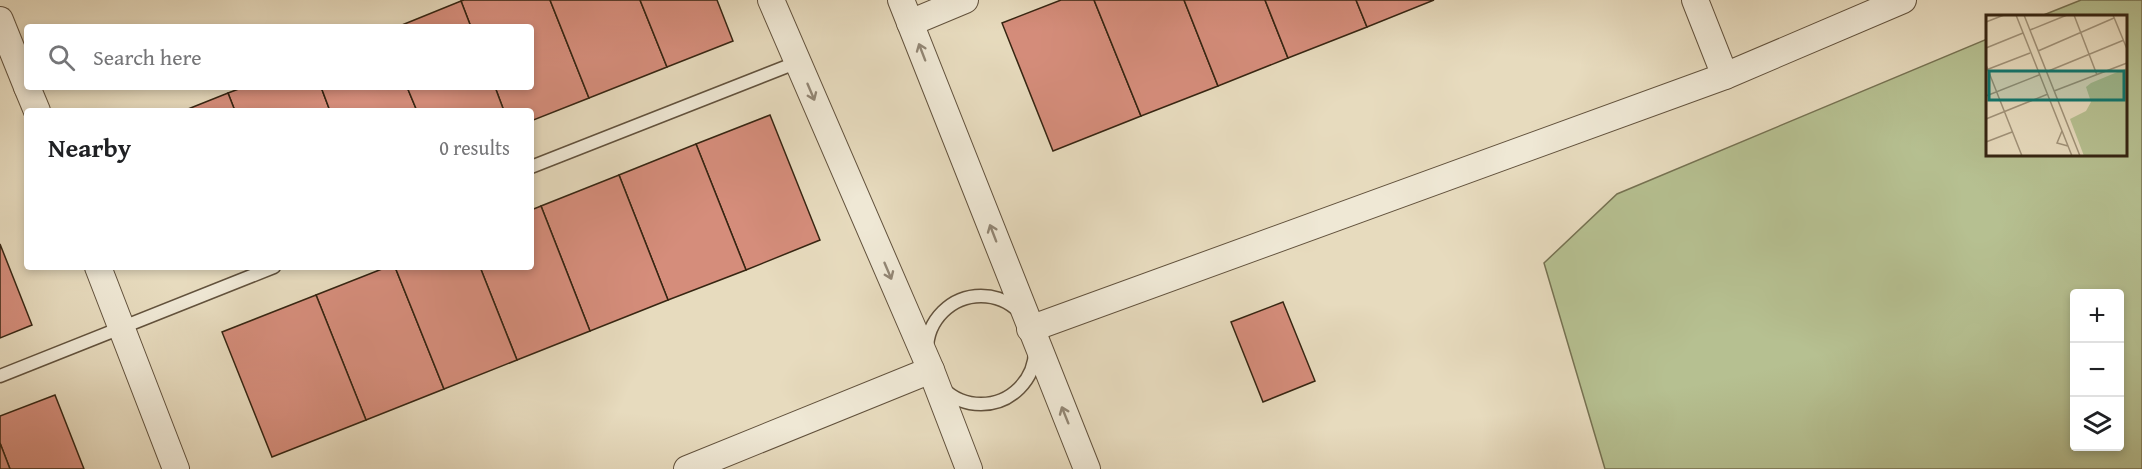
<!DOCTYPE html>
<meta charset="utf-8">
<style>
body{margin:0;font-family:"Gentium Book Plus",serif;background:#f6f6f6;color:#202124}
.controls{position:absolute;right:18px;bottom:18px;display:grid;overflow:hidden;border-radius:6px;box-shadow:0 3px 9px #0003}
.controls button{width:54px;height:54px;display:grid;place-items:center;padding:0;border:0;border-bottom:2px solid #e0e0e0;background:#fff;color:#202124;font:30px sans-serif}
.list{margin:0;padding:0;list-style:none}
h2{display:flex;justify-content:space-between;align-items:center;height:78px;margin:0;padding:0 24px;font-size:26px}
h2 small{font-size:20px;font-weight:400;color:#757577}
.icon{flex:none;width:33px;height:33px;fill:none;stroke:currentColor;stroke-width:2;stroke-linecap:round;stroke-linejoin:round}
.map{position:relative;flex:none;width:2142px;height:469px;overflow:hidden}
.search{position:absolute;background:#fff;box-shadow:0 3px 9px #0003;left:24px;top:24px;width:510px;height:66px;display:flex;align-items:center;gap:15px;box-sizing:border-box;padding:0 21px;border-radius:6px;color:#757577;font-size:22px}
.panel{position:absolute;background:#fff;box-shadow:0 3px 9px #0003;left:24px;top:108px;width:510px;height:162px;border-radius:6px}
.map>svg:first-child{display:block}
.green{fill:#b6c091;stroke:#767252;stroke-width:1.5;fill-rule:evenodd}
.building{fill:#d58d7b;stroke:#362512;stroke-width:1.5}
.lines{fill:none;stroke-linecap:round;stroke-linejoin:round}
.lane-casing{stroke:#62523d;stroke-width:15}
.street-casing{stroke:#62523d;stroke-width:28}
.lane{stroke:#efe8d5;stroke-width:12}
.street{stroke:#efe8d5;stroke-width:26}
.oneway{stroke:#928674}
.inset-road{fill:none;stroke:#a09279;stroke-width:1.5}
.view{fill:#0f766e;fill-opacity:0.15;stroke:#0f766e;stroke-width:3}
.inset-edge{fill:none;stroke:#362512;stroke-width:3}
</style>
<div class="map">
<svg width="2142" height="469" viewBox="0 0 2142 469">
<rect width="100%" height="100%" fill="#e7dbbe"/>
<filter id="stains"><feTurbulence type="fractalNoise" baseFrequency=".00333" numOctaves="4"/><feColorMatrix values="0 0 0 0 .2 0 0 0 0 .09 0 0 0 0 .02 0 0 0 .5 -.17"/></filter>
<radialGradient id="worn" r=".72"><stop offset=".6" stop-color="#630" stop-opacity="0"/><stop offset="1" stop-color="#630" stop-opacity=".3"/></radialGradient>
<!-- green -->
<path class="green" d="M 2081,0 L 2142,0 L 2142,469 L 1605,469 L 1544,263 L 1617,194 L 1987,39 L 1988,154 L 2126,154 L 2126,16 L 2041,16 ZM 2074,294 L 2120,294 L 2120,446 L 2074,446 Z"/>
<!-- building -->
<g class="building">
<path d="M 464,0 L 550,0 L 589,98 L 531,121 L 531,111 L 504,111 L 495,87 L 531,87 L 531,27 L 471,27 L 461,1 Z"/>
<path d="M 550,0 L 640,0 L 667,67 L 589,98 Z"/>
<path d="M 640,0 L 717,0 L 733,41 L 667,67 Z"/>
<path d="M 1061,0 L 1094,0 L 1141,116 L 1053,151 L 1002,23 Z"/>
<path d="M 1094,0 L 1184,0 L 1218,86 L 1141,116 Z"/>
<path d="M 1184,0 L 1265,0 L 1288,58 L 1218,86 Z"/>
<path d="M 1265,0 L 1356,0 L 1367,27 L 1288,58 Z"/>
<path d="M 1356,0 L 1434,0 L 1367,27 Z"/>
<path d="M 461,1 L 471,27 L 397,27 Z"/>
<path d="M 244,87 L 321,87 L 330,111 L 235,111 L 228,93 Z"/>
<path d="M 321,87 L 407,87 L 417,111 L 330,111 Z"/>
<path d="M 407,87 L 495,87 L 504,111 L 417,111 Z"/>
<path d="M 228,93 L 235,111 L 183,111 Z"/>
<path d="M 770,115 L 820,240 L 746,270 L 696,144 Z"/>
<path d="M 696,144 L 746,270 L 668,300 L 619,175 Z"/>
<path d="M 619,175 L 668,300 L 590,331 L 541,206 Z"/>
<path d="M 541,206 L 590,331 L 517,360 L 480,267 L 531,267 L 531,210 Z"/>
<path d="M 0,244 L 32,325 L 0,338 Z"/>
<path d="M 387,267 L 395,267 L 444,389 L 366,420 L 316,295 Z"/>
<path d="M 395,267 L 480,267 L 517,360 L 444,389 Z"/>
<path d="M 316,295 L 366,420 L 272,457 L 222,332 Z"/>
<path d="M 1283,302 L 1315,381 L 1263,402 L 1231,322 Z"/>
<path d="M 55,395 L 84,469 L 10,469 L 0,443 L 0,416 Z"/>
<path d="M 0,443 L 10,469 L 0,469 Z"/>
</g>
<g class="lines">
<defs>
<g id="lane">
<path d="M 531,167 L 798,62"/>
<circle cx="981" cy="350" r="54"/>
<path d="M 0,376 L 274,267"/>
</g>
<g id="street">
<path d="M 771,0 L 931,370 L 969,469"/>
<path d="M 901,0 L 1087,469"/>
<path d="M 1695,0 L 1725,76"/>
<path d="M 0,20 L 27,87"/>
<path d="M 910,23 L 965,0"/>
<path d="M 27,87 L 37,111"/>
<path d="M 98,267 L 176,469"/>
<path d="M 1030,329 L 1725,76 L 1903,0"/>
<path d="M 687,469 L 931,370"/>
</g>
</defs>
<!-- lane casing -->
<use href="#lane" class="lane-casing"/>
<!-- street casing -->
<use href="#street" class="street-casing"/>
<!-- lane -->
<use href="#lane" class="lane"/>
<!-- street -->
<use href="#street" class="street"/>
</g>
<!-- one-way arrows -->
<defs><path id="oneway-shaft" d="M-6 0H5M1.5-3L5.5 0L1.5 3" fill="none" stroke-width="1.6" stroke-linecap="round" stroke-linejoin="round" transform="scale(1.5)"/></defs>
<g class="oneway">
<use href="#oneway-shaft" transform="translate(922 52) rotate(-111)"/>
<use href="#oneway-shaft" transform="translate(811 92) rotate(67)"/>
<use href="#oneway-shaft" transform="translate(993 233) rotate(-111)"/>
<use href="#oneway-shaft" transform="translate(888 271) rotate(67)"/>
<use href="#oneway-shaft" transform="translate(1065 415) rotate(-112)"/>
</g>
<!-- overview -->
<g transform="translate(1986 15)">
<rect width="141" height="141" fill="#e7dbbe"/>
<path d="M 141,53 L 141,140 L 98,141 L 84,104 L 100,96 L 105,87 L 100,72 L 105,68 Z" fill="#b6c091"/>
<path class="inset-road" d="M 30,0 L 86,141M 38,0 L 94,141M 88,0 L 111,60M 127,0 L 141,34M 0,7 L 18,0M 44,15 L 81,0M 0,33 L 37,18M 52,36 L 128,3M 0,50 L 36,141M 0,55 L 44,38M 60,57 L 138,25M 68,76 L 141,48M 0,81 L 53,60M 0,104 L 62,79M 76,116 L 71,128 L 82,131M 0,127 L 26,117"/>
<path class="view" d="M 3,56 L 138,56 L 138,85 L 3,85 Z"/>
<rect width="141" height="141" class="inset-edge"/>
</g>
<rect width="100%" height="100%" filter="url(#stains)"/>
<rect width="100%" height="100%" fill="url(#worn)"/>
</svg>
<div class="controls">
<button>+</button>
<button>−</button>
<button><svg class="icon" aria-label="layers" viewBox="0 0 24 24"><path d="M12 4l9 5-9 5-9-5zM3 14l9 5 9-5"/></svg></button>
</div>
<div class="search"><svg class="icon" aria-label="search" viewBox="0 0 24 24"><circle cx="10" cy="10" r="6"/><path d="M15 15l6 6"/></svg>Search here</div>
<section class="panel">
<h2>Nearby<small>0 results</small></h2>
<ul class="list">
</ul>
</section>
</div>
